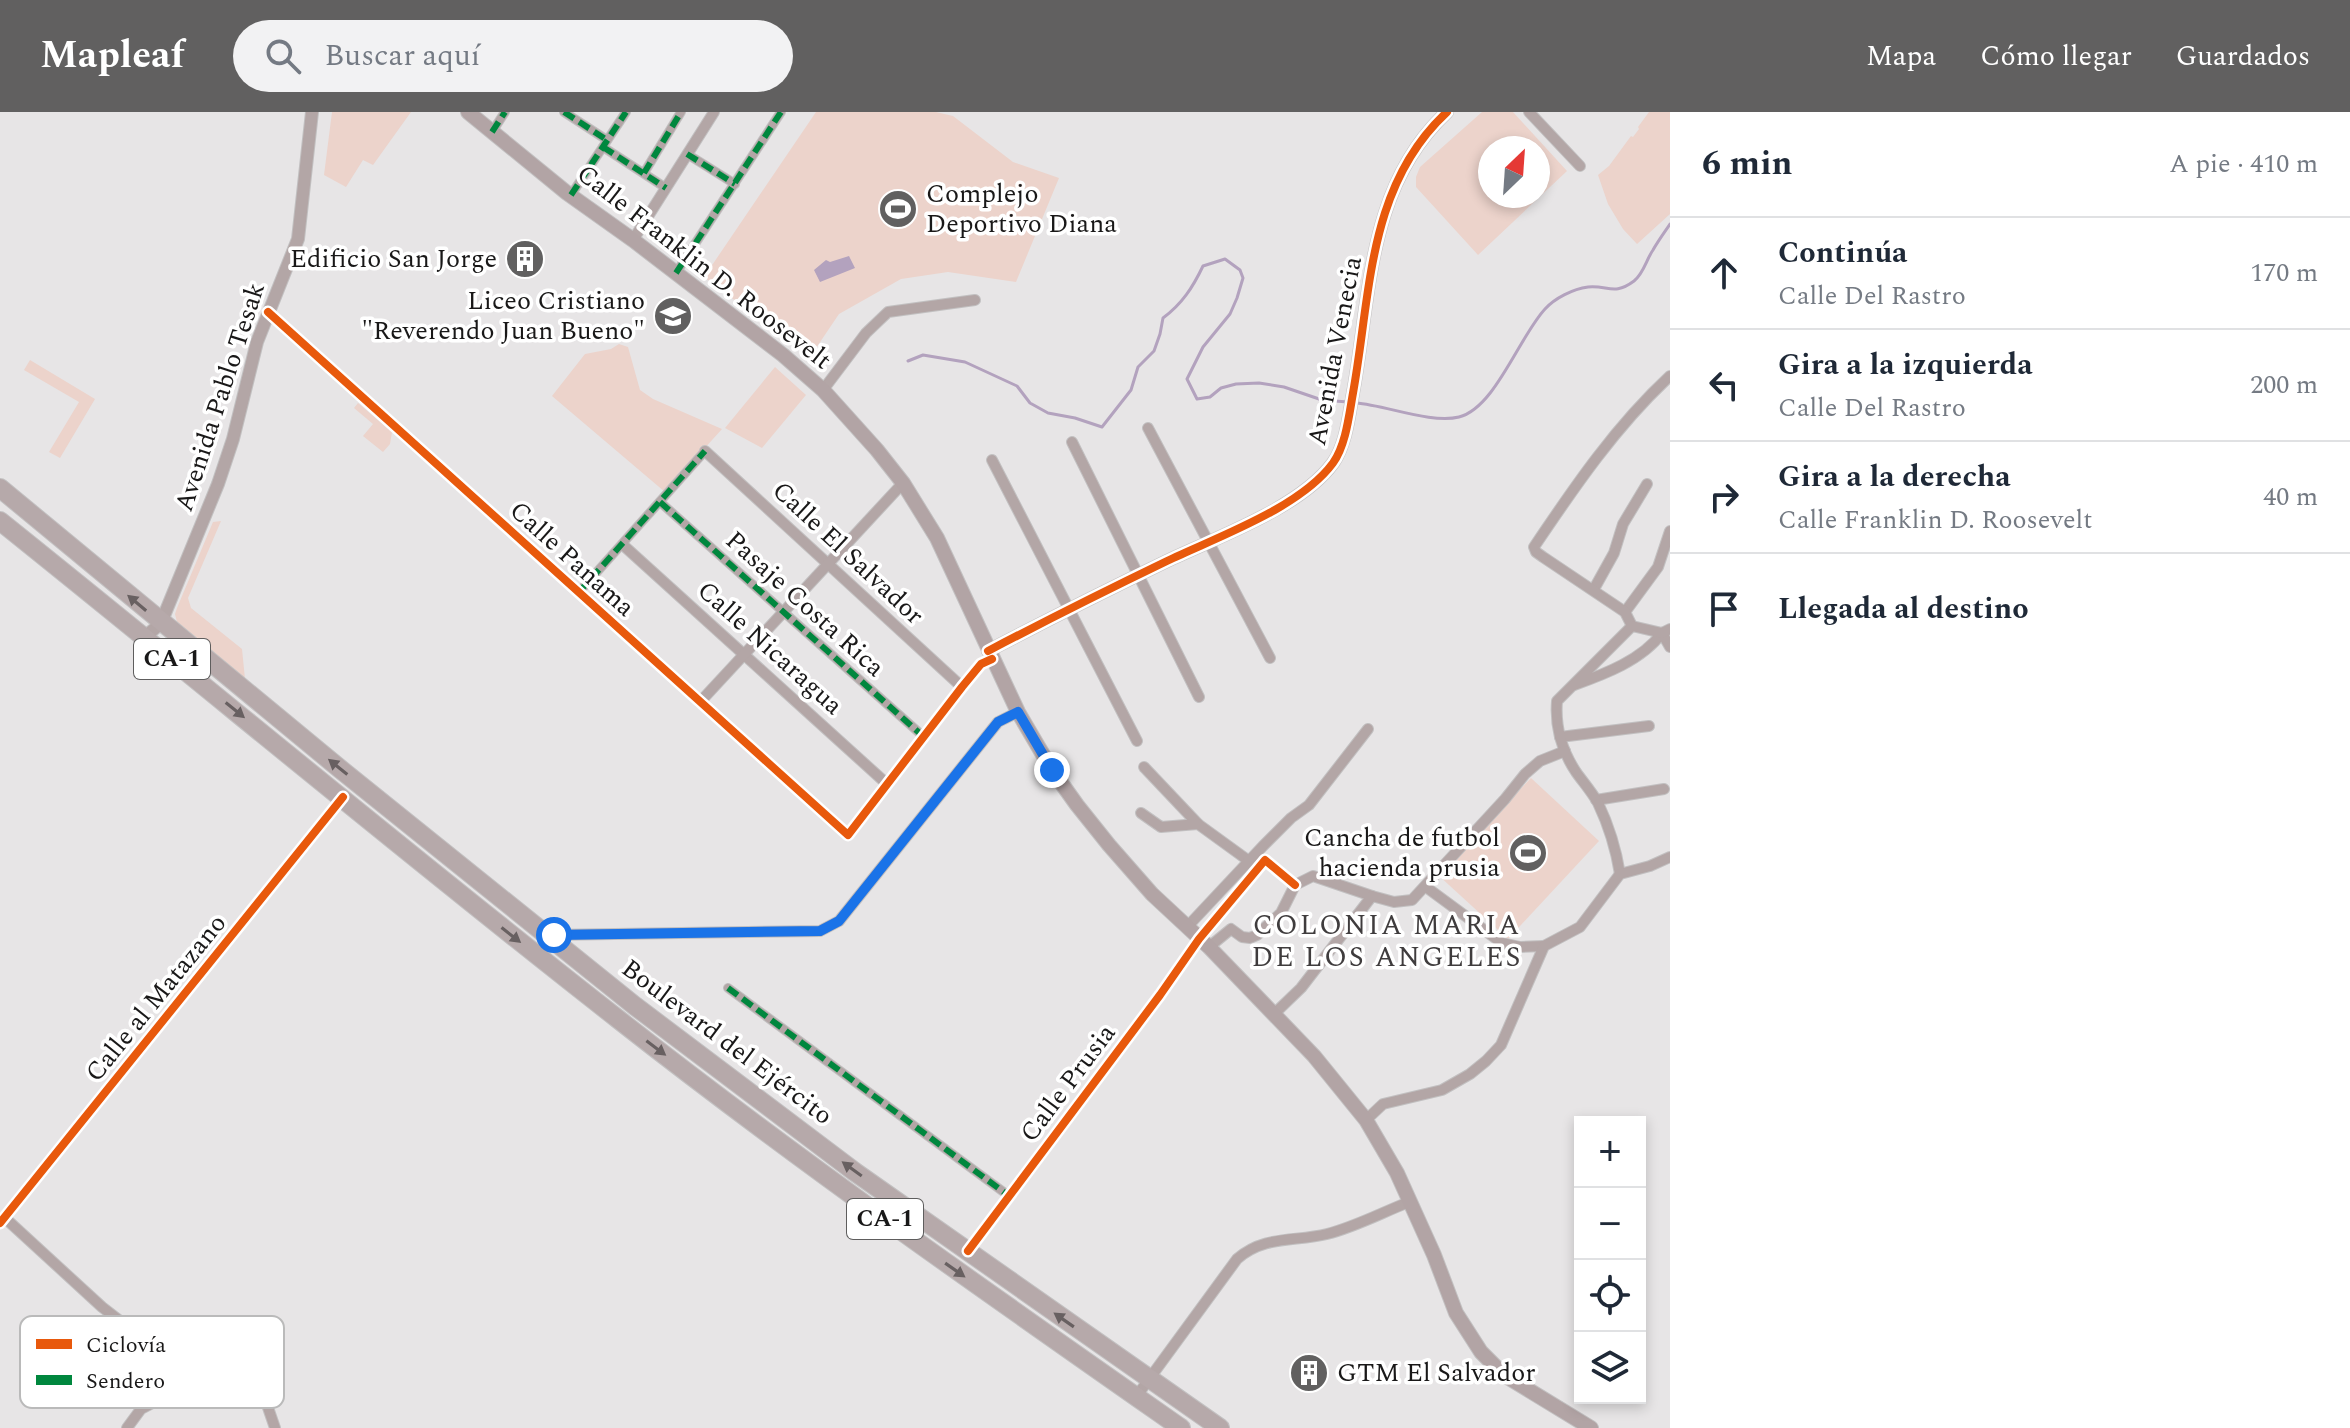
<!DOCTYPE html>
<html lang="es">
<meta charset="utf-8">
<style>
body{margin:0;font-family:Spectral,serif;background:#f2f2f3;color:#1f2937}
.controls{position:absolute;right:24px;bottom:24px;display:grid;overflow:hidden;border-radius:0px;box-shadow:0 4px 12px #0003}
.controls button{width:72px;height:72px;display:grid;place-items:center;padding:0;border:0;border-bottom:2px solid #e0e1e3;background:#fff;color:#1f2937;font:40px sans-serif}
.compass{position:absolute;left:1478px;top:24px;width:72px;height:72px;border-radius:50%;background:#fff;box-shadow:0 4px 12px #0003;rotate:25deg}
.stop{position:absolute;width:24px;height:24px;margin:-18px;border:6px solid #1a73e8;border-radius:50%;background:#fff}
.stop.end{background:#1a73e8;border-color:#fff;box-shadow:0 2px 8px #0008}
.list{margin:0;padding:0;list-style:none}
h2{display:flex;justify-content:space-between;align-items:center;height:104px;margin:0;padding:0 32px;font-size:34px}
h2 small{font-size:26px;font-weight:400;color:#747a83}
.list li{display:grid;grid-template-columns:52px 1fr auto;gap:24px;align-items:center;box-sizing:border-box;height:112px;padding:0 32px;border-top:2px solid #e0e1e3}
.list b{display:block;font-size:30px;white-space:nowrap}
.list p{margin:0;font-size:26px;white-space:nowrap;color:#747a83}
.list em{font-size:26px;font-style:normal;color:#747a83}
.icon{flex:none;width:44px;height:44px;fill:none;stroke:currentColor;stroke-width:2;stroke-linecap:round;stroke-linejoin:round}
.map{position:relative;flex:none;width:1670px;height:1316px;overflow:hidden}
header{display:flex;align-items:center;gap:48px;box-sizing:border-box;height:112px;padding:0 40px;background:#616060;color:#fff}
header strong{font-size:38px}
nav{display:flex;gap:44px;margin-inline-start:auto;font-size:28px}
.search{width:560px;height:72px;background:#f2f2f3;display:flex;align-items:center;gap:20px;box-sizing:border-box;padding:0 28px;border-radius:44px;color:#747a83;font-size:30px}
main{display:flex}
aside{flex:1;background:#fff}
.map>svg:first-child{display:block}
.green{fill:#ecd3cb;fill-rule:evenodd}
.water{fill:#b3a2be}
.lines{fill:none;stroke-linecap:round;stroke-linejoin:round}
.stream{stroke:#b3a2be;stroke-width:3}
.pedestrian-casing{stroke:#c2c0c1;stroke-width:10}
.minor-casing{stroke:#c2c0c1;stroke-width:12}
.tertiary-casing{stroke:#c2c0c1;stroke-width:14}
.secondary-casing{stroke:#c2c0c1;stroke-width:16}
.trunk-casing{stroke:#c2c0c1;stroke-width:20}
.pedestrian{stroke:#b3a6a6;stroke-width:8}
.minor{stroke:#b3a6a6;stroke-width:10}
.tertiary{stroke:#b3a6a6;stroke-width:12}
.secondary{stroke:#b2a4a5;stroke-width:14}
.trunk{stroke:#b6a9aa;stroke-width:18}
.quiet{stroke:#00873e;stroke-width:6;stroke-dasharray:12 6;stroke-linecap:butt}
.cycleway-casing{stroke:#fff;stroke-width:13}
.cycleway{stroke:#e8590c;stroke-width:8}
.oneway{fill:#686061}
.route{stroke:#1a73e8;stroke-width:10}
.labels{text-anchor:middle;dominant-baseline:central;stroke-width:7;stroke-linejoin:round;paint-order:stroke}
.shield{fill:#fff;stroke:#5e5d5d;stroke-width:2}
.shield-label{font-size:24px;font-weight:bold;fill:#191818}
.poi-label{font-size:26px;fill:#191818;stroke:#fff;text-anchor:end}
.street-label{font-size:26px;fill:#191818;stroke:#fff}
.neighbourhood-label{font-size:28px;letter-spacing:2px;fill:#3f3c3d;stroke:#fff}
.key{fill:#fff;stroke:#bababa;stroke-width:2}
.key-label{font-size:22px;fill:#191818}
</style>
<header>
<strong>Mapleaf</strong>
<div class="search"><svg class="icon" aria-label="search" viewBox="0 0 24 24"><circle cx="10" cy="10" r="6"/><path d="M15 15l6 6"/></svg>Buscar aquí</div>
<nav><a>Mapa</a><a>Cómo llegar</a><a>Guardados</a></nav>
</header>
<main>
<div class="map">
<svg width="1670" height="1316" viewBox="0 0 1670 1316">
<rect width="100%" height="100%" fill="#e7e5e6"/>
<!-- green -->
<g class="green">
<path d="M 332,0 L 411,0 L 373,53 L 363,48 L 346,75 L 324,63 Z"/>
<path d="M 816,0 L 936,0 L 953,4 L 1013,50 L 1059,66 L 1016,170 L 948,160 L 901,167 L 839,202 L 810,245 L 704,165 Z"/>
<path d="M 1482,0 L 1513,0 L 1567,59 L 1478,143 L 1416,75 L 1416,65 L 1420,55 ZM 1490,36 L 1538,36 L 1538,84 L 1490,84 Z"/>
<path d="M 1649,0 L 1670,0 L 1670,102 L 1637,132 L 1623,117 L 1608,92 L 1598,63 L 1609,54 L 1631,24 L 1633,25 L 1639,17 L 1638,15 Z"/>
<path d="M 619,232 L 628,235 L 640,278 L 653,287 L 722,317 L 665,380 L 552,284 L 585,242 L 611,237 Z"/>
<path d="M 30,248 L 95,287 L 60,346 L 49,340 L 79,290 L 24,258 Z"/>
<path d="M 775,255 L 806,283 L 762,336 L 725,316 Z"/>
<path d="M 358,291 L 392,320 L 390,332 L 383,340 L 363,324 L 373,312 L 354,296 Z"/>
<path d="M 221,409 L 188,486 L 191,496 L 242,537 L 245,567 L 177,510 L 175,502 L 177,496 L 213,410 Z"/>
<path d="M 1531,666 L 1599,729 L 1508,827 L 1438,763 Z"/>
</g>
<!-- water -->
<path class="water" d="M 849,144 L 855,156 L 820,170 L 814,158 L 826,148 L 830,150 Z"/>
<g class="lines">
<!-- stream -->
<g class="stream">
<path d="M 908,249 L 923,243 L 965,250 L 1017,274 L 1030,291 L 1048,301 L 1075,306 L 1102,315 L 1131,278 L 1138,255 L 1154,239 L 1160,222 L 1163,206 C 1182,192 1193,175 1203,154 L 1225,147 L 1240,158 L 1243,166 L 1237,186 L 1230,202 L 1203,235 L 1187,267 L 1197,287 L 1210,285 L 1221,276 L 1236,272 L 1259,271 L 1284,275 L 1322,288 L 1348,290"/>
<path d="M 1356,291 C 1385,293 1431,312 1459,305 C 1495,296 1519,225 1545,197 C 1555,186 1573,177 1588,175 C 1608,173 1614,184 1634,169 C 1644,161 1646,148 1653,138 C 1658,129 1664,121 1670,112"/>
</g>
<defs>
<g id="pedestrian">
<path d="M 564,0 L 607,28"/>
<path d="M 492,20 L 505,0"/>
<path d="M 603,35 L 666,76"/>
<path d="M 687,42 L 735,72"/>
<path d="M 644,61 L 681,0"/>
<path d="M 571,83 L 626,0"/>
<path d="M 676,161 L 781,0"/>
<path d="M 660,390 L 924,625"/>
<path d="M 579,480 L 705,339"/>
<path d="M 728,876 L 1009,1084"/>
</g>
<g id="minor">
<path d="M 1529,0 L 1580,54"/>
<path d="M 633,128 L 714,0"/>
<path d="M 268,200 L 848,723 L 962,575 L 981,552 L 992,547"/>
<path d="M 823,278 L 866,221 L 888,200 L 975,188"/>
<path d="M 1148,316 L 1270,546"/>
<path d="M 1072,330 L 1199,585"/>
<path d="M 705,339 L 962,575"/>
<path d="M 992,348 L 1137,629"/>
<path d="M 623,433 L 887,672"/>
<path d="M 1594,477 L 1614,441 L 1623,412 L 1647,372"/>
<path d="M 1625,500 L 1658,455 L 1670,419"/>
<path d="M 1632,514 L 1625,500 L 1543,445 L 1536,440 L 1534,435 C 1575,374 1616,314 1670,264"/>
<path d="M 1574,573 C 1605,562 1642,548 1662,521 L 1670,535"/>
<path d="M 700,590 L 903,371"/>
<path d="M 1560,625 L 1649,614"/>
<path d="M 1144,655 L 1198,712"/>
<path d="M 1596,688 L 1664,677"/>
<path d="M 1141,701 L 1161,715 L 1198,712 L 1249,749"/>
<path d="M 1620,762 C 1616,737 1609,714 1598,691 C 1592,680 1583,670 1576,660 C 1562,639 1555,614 1557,589 L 1632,514 L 1662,521 L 1670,517"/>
<path d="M 1426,775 L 1502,831 L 1520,835 L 1544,834"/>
<path d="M 1187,815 L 1263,734 L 1291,706 L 1309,693 L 1368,617"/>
<path d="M 549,823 L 820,819 L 839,809 L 998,610 L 1018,600"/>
<path d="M 1209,835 L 1231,817 L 1242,825 L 1250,826 L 1257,823 L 1281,801 L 1295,773 L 1313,764 L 1372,784"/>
<path d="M 1274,902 L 1301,876 L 1372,784 L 1394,790 L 1412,788 L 1505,687 L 1525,662 L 1540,649 L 1565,639"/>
<path d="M 1366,1008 L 1383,992 L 1442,978 L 1470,962 L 1486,949 L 1501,933 L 1544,834 L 1580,815 L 1620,762 L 1650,754 L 1670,745"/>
<path d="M 5,1106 L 102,1195 L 195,1267"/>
<path d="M 0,1111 L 343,685"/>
<path d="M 968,1139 L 1160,883 L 1199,827 L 1265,748 L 1295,773"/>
<path d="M 1136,1285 L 1237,1147 C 1264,1123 1295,1130 1327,1122 C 1355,1115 1383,1100 1409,1090"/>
<path d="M 127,1316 L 141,1297 L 162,1286 L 183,1280 L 195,1267 L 214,1258 L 245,1252 L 254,1255 L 275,1316"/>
</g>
<g id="tertiary">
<path d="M 145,525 L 161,511 L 218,372 L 233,327 L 257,230 L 298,127 L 312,0"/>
<path d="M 988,539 C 1047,508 1107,478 1167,449 C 1217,425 1300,396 1333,351 C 1346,333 1349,303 1353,281 C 1371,182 1367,74 1447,0"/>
</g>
<path id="secondary" d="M 468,0 L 567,81 L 633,128 L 783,243 L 823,278 L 877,338 L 903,371 L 937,426 L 1018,600 L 1052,658 L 1077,693 L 1109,733 L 1152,782 L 1209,835 L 1314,944 L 1366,1008 L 1397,1061 L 1434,1143 L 1456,1201 L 1481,1240 L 1504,1263 L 1591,1316"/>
<g id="trunk">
<path d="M 0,376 L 339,656 L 635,894 L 855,1060 L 1220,1316"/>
<path d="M 0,409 C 206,574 409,744 618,907 C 800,1050 991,1183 1181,1316"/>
</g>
</defs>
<!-- pedestrian casing -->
<use href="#pedestrian" class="pedestrian-casing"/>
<!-- minor casing -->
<use href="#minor" class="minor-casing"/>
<!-- tertiary casing -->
<use href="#tertiary" class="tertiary-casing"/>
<!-- secondary casing -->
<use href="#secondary" class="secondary-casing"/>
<!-- trunk casing -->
<use href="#trunk" class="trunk-casing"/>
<!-- pedestrian -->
<use href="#pedestrian" class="pedestrian"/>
<!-- minor -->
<use href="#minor" class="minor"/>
<!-- tertiary -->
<use href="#tertiary" class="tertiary"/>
<!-- secondary -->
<use href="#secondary" class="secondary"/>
<!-- trunk -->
<use href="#trunk" class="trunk"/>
<!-- quiet -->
<g class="quiet">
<path d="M 564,0 L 607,28"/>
<path d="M 492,20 L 505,0"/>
<path d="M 603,35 L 666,76"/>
<path d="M 687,42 L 735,72"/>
<path d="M 644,61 L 681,0"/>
<path d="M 571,83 L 626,0"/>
<path d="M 676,161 L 781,0"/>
<path d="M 660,390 L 924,625"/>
<path d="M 579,480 L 705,339"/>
<path d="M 728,876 L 1009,1084"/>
</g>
<defs>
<g id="cycleway">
<path d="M 268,200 L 848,723 L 962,575 L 981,552 L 992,547"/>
<path d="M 988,539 C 1047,508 1107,478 1167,449 C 1217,425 1300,396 1333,351 C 1346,333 1349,303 1353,281 C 1371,182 1367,74 1447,0"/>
<path d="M 0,1111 L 343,685"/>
<path d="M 968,1139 L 1160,883 L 1199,827 L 1265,748 L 1295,773"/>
</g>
</defs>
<!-- cycleway casing -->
<use href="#cycleway" class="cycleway-casing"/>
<!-- cycleway -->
<use href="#cycleway" class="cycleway"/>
</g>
<!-- one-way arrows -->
<defs><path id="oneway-solid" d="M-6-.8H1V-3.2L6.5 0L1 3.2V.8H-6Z" transform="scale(2)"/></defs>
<g class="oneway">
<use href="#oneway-solid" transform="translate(137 491) rotate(-140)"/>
<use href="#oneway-solid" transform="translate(235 598) rotate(39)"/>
<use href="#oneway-solid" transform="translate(338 655) rotate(-141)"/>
<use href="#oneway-solid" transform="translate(511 823) rotate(38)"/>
<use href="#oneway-solid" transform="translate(656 936) rotate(37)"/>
<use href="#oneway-solid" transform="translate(852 1057) rotate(-144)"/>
<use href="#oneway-solid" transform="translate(955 1158) rotate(35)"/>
<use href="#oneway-solid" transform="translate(1064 1208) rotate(-145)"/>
</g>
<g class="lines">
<!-- route -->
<path class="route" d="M 554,823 L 820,819 L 839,809 L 998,610 L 1018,600 L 1052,658"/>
</g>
<!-- icons -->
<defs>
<symbol id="stadium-disc" viewBox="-11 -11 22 22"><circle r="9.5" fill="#616060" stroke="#fff"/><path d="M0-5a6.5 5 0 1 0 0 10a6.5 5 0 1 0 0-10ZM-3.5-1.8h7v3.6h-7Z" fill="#fff"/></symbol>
<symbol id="building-disc" viewBox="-11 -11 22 22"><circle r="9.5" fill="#616060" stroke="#fff"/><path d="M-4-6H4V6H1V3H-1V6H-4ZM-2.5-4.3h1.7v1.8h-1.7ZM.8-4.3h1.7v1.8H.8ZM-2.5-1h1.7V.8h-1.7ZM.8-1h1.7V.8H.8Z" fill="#fff"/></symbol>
<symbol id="school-disc" viewBox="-11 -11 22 22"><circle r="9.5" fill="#616060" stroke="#fff"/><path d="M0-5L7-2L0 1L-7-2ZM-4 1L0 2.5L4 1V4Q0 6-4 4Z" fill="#fff"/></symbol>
</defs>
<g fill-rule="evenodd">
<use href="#stadium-disc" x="876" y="75" width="44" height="44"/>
<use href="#building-disc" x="503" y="125" width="44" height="44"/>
<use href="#school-disc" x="651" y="182" width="44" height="44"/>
<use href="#stadium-disc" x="1506" y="719" width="44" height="44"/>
<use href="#building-disc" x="1287" y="1239" width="44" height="44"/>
</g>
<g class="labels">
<!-- shield labels -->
<g class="shield">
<rect x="134" y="527" width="76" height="40" rx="6"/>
<rect x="847" y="1087" width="76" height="40" rx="6"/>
</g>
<g class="shield-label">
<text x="172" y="547">CA-1</text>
<text x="885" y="1107">CA-1</text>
</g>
<!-- poi labels -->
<g class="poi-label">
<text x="926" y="82" text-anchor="start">Complejo<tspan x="926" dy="30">Deportivo Diana</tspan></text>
<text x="497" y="147">Edificio San Jorge</text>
<text x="645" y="189">Liceo Cristiano<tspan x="645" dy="30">"Reverendo Juan Bueno"</tspan></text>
<text x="1500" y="726">Cancha de futbol<tspan x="1500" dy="30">hacienda prusia</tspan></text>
<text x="1337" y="1261" text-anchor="start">GTM El Salvador</text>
</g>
<!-- street labels -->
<g class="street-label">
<text transform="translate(704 155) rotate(38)">Calle Franklin D. Roosevelt</text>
<text transform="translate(1335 239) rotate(-79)">Avenida Venecia</text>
<text transform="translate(220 285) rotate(-72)">Avenida Pablo Tesak</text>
<text transform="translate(848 441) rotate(43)">Calle El Salvador</text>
<text transform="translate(572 447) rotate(42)">Calle Panama</text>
<text transform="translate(805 492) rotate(42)">Pasaje Costa Rica</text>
<text transform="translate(770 536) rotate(42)">Calle Nicaragua</text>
<text transform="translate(156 886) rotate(-51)">Calle al Matazano</text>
<text transform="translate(727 930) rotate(37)">Boulevard del Ejército</text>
<text transform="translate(1068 971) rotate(-53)">Calle Prusia</text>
</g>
<!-- neighbourhood labels -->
<g class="neighbourhood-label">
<text x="1387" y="813">COLONIA MARIA<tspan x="1387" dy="32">DE LOS ANGELES</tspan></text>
</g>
</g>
<!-- legend -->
<rect x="20" y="1204" width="264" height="92" rx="12" class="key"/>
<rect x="36" y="1227" width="36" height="10" fill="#e8590c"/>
<rect x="36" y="1263" width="36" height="10" fill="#00873e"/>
<g class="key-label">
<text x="86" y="1240">Ciclovía</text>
<text x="86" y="1276">Sendero</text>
</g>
</svg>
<div class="controls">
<button>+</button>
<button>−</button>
<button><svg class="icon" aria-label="locate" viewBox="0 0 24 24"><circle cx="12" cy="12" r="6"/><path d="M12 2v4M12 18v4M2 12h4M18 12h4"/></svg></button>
<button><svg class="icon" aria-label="layers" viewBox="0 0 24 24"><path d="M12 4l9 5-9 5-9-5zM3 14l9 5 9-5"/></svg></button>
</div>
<svg class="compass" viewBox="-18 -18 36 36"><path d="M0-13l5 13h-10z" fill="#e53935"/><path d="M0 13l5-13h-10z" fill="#747a83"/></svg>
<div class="stop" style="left:554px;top:823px"></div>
<div class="stop end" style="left:1052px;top:658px"></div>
</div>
<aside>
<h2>6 min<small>A pie · 410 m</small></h2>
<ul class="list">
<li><svg class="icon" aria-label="ahead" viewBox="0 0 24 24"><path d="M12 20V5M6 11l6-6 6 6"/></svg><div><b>Continúa</b><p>Calle Del Rastro</p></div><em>170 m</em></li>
<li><svg class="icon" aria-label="left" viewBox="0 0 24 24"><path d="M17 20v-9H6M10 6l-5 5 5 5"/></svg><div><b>Gira a la izquierda</b><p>Calle Del Rastro</p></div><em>200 m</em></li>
<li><svg class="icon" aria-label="right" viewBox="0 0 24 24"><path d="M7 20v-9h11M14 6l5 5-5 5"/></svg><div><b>Gira a la derecha</b><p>Calle Franklin D. Roosevelt</p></div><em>40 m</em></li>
<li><svg class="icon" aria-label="arrive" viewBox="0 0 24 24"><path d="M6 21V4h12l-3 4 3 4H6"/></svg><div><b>Llegada al destino</b></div></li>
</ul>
</aside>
</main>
